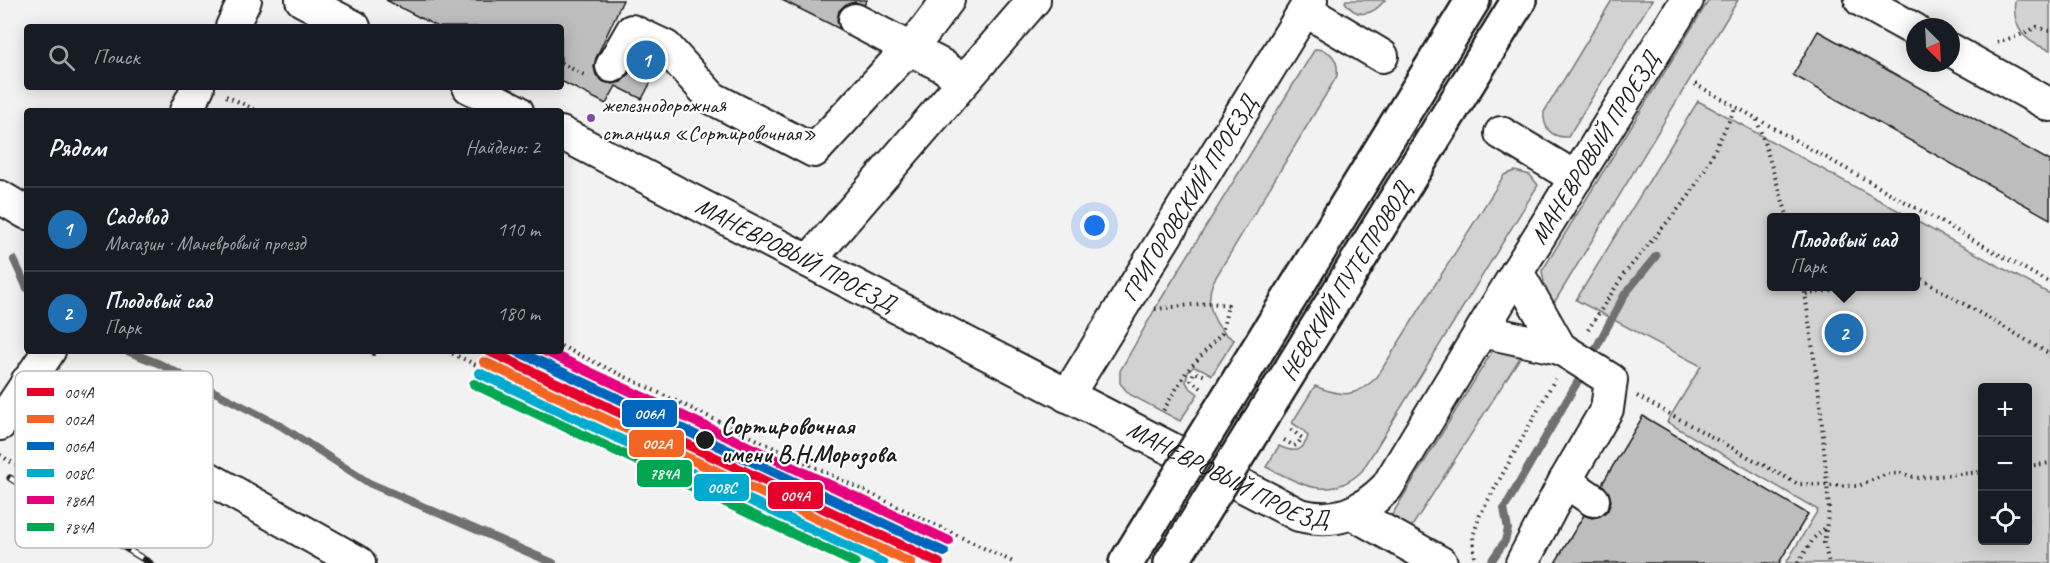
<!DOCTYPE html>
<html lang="ru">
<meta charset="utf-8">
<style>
body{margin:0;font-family:Caveat,sans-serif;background:#20242c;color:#f1f3f6}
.controls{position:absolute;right:18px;bottom:18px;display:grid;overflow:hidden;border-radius:6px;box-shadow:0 3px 15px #0003}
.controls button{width:54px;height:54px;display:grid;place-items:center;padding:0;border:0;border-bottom:2px solid #363941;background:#171b24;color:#f1f3f6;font:30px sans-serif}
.compass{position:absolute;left:1906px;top:18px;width:54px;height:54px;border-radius:50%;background:#171b24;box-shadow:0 3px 15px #0003;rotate:156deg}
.you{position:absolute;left:1095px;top:226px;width:21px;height:21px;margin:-15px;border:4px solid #fff;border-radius:50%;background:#1a73e8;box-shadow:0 0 0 9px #1a73e833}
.badge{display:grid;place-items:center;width:39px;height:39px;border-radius:50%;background:#1f6fb2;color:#fff;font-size:20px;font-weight:700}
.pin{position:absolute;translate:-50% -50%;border:3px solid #fff;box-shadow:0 2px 6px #0006}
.popup{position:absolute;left:1767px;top:213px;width:153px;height:78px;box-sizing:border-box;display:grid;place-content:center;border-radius:6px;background:#171b24;filter:drop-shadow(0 2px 4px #0005);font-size:20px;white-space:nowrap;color:#9ea1a6}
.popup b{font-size:22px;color:#f1f3f6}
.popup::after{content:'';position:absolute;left:50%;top:100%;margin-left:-12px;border:12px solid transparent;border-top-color:#171b24}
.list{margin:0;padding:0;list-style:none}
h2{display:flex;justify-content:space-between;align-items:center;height:78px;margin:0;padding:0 24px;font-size:26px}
h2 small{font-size:20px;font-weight:400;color:#9ea1a6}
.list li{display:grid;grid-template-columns:39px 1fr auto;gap:18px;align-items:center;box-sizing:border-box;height:84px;padding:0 24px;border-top:2px solid #363941}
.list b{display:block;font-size:22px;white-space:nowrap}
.list p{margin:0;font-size:20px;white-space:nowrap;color:#9ea1a6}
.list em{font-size:20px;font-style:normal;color:#9ea1a6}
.icon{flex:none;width:33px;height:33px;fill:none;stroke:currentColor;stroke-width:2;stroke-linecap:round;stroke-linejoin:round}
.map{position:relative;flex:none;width:2050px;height:563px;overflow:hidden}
.search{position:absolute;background:#171b24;box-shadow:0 3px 15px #0003;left:24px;top:24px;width:540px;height:66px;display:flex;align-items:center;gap:15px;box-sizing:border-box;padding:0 21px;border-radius:6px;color:#9ea1a6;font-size:22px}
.panel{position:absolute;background:#171b24;box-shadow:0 3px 15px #0003;left:24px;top:108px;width:540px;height:246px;border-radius:6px}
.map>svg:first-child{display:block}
.green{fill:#d2d2d2;stroke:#777;stroke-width:1.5;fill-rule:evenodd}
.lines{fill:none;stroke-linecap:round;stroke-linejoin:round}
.stream{stroke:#707070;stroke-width:8}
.building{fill:#bdbdbd;stroke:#1c1c1c;stroke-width:1.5}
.minor-casing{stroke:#1c1c1c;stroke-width:36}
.major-casing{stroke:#1c1c1c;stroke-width:38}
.path{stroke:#1c1c1c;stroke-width:4;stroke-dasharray:1.5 4.5;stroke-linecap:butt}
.minor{stroke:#fff;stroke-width:32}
.major{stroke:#fff;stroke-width:33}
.rail-casing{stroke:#1c1c1c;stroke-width:7}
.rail{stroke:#fff;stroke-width:4.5;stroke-dasharray:14;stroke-linecap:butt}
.major-bridge-casing{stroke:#1c1c1c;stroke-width:38;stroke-linecap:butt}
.major-bridge{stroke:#fff;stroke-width:33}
.rail-1-casing{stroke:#fff;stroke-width:15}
.rail-2-casing{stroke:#fff;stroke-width:15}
.rail-3-casing{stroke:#fff;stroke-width:15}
.rail-4-casing{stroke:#fff;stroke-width:15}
.rail-5-casing{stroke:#fff;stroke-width:15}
.rail-6-casing{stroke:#fff;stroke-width:15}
.rail-1{stroke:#e4002b;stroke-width:10}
.rail-2{stroke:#f26522;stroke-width:10}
.rail-3{stroke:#0065bd;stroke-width:10}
.rail-4{stroke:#00a9ce;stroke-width:10}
.rail-5{stroke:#e5007d;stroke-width:10}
.rail-6{stroke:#00a651;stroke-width:10}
.bus-dot{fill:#8e44ad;stroke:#fff;stroke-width:2}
.stop-dot{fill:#1c1c1c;stroke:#fff;stroke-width:2}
.labels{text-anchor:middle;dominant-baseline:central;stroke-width:4.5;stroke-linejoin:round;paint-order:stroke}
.bus-label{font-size:22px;fill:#1c1c1c;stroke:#fff;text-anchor:start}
.street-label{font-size:24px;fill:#1c1c1c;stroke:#fff}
.stop-label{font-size:24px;font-weight:bold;fill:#1c1c1c;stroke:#fff;text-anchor:start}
.key{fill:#fff;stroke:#bbb;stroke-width:1.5}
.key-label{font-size:16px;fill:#1c1c1c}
.line-badge{stroke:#fff;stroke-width:2}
.badge-label{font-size:16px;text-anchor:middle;font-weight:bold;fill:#fff}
</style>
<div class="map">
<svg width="2050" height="563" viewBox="0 0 2050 563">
<rect width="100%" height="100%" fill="#f2f2f2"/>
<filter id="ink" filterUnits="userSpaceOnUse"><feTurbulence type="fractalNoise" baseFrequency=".0167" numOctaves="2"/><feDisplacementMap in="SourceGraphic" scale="12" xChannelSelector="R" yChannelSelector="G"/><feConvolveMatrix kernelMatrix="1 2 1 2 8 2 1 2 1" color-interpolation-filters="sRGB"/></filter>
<g filter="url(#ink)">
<!-- green -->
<g class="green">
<path d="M 1346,0 L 1385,0 C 1373,15 1357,20 1345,2 Z"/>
<path d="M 1612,0 L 1652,0 L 1568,137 C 1551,138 1543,128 1544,112 Z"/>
<path d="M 1709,0 L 1738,0 L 1551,308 L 1546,294 L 1542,271 Z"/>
<path d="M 2015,0 L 2050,0 L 2050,50 C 2024,42 2012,28 2015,0 Z"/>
<path d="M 1315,49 C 1331,49 1339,60 1337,76 L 1213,282 C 1204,304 1214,328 1234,340 L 1212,375 L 1202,369 L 1193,367 L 1188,372 L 1186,382 L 1189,387 L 1198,394 L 1180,421 L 1129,394 L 1120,383 L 1120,371 L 1158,304 Z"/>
<path d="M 1698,101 L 1910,217 L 1772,218 L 1772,286 L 1916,286 L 1916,221 L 2050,294 L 2050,563 L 1786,563 L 1818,510 L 1667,422 L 1701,366 L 1576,300 ZM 1982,388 L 2028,388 L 2028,540 L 1982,540 Z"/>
<path d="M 1515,171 L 1530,175 L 1538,185 L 1362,471 C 1328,503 1302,484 1266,467 L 1279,446 C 1294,453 1303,453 1308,436 L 1303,430 L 1292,423 L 1315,386 C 1341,397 1356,398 1377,377 L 1504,175 Z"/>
<path d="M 1498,348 L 1525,350 L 1409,531 L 1390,518 L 1493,350 Z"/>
</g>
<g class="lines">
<!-- stream -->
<g class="stream">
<path d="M 14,260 L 27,288"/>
<path d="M 1596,348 L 1625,294 L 1656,256"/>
<path d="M 127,351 L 160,364 L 281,426 L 369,483 L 553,563"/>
<path d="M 1490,563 L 1505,541 L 1508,529 L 1504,509 L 1578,381"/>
</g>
</g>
<!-- building -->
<g class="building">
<path d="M 386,0 L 623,0 L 596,58 L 594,67 L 596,75 L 604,82 L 613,84 L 621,82 L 628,75 L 635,62 L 656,72 L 642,99 L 616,86 L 606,104 L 561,81 L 561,27 L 438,27 Z"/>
<path d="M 782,0 L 867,0 L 864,5 L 855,2 L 845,5 L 839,11 L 837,20 L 840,29 Z"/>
<path d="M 1818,31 L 2050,161 L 2050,219 L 1793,75 Z"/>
<path d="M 1643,416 L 1808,514 L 1779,563 L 1555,563 L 1584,515 L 1592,518 L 1600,516 L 1608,510 L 1611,501 L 1609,493 L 1602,484 Z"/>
</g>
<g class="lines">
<defs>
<g id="minor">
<path d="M 302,0 L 354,27"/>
<path d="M 1861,0 L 1915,30"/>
<path d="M 1305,10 L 1382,56"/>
<path d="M 855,20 L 943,66 L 963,81"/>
<path d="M 232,27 L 245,0"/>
<path d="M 1951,50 L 2050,105"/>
<path d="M 612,66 L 632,31 L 666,47 L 712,98 L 814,151 L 896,62 L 911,49 L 948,0"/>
<path d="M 469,87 L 517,111"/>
<path d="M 186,111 L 198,87"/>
<path id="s1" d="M 561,133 L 1299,515 C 1336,524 1360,514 1387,487 L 1517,272 L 1687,0"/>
<path d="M 1501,133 L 1576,178"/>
<path d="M 0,197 L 27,213"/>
<path d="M 809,261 L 1034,0"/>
<path d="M 1517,272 L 1560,348"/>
<path d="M 1482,331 L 1560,348 L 1611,380 L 1607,409 L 1565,481"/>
<path d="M 27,382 L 48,396 L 121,429 L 359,563"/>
<path id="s2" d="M 1067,396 L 1311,0"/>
<path d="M 0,424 L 49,351"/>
<path d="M 1210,469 L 1230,435"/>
<path d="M 1352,513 L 1441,563"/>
<path d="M 1522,563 L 1565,481 L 1593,500"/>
</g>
<g id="major">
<path d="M 1241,377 L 1473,0"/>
<path id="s3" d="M 1274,397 L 1519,0"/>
<path d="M 1126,563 L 1174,485"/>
<path d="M 1171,563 L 1208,503"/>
</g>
</defs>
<!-- minor casing -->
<use href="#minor" class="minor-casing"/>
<!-- major casing -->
<use href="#major" class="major-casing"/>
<!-- path -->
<g class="path">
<path d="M 1997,42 L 2018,36 L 2037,27 L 2050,31"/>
<path d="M 561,63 L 584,75"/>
<path d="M 1695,84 L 2050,283"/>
<path d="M 226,96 L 258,111"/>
<path d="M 1757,120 L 1788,218"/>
<path d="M 1916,276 L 2050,354"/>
<path d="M 1804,286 L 1820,401 L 1829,509 L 1824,543 L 1829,563"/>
<path d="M 1806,294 L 1865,286"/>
<path d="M 1155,309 L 1209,303 L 1228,305 L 1222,333 L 1187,371 L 1163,411"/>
<path d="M 1588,330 L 1624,274 L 1689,196 L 1705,169 L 1736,107"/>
<path d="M 561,346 L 1015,563"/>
<path d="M 367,351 L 373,354 L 374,351"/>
<path d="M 447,351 L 890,563"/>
<path d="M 1201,388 L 1191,380 L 1194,372 L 1206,376"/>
<path d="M 1637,396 L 1798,484 L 1858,486 L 1887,474 L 1901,473 L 1916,478 L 1982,472"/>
<path d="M 1284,440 L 1294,446 L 1298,444 L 1302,438 L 1290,429"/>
<path d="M 0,455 L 22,469"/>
<path d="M 2028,466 L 2050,463"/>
<path d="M 1475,563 L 1473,536 L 1480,515 L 1555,379"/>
<path d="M 1798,563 L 1814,538 L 1825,528"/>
</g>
<!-- minor -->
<use href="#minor" class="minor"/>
<!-- major -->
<use href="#major" class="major"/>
<defs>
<path id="rail" d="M 10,478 L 150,563"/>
</defs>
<!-- rail casing -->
<use href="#rail" class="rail-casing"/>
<!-- rail -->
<use href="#rail" class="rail"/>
<defs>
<g id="major-bridge">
<path d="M 1174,485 L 1241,377"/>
<path d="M 1208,503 L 1274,397"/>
</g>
</defs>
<!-- major-bridge casing -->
<use href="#major-bridge" class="major-bridge-casing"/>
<!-- major-bridge -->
<use href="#major-bridge" class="major-bridge"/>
<defs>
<path id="rail-1" d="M 489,351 L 939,563"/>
<path id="rail-2" d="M 484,362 L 911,563"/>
<path id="rail-3" d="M 517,351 L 944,552"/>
<path id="rail-4" d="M 479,373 L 883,563"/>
<path id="rail-5" d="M 545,351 L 949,541"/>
<path id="rail-6" d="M 474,384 L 855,563"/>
</defs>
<!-- rail-1 casing -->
<use href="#rail-1" class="rail-1-casing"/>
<!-- rail-2 casing -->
<use href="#rail-2" class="rail-2-casing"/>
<!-- rail-3 casing -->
<use href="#rail-3" class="rail-3-casing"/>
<!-- rail-4 casing -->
<use href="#rail-4" class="rail-4-casing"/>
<!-- rail-5 casing -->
<use href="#rail-5" class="rail-5-casing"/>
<!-- rail-6 casing -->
<use href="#rail-6" class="rail-6-casing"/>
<!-- rail-1 -->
<use href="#rail-1" class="rail-1"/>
<!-- rail-2 -->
<use href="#rail-2" class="rail-2"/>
<!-- rail-3 -->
<use href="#rail-3" class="rail-3"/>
<!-- rail-4 -->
<use href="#rail-4" class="rail-4"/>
<!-- rail-5 -->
<use href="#rail-5" class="rail-5"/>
<!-- rail-6 -->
<use href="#rail-6" class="rail-6"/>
</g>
</g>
<!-- markers -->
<circle class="bus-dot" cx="591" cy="118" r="5"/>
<circle class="stop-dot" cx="705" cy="440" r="10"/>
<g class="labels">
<!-- bus labels -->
<g class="bus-label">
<text x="602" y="105">железнодорожная<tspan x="602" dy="28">станция «Сортировочная»</tspan></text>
</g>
<!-- street labels -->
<g class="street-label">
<text stroke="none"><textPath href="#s1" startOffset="1326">МАНЕВРОВЫЙ ПРОЕЗД</textPath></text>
<text stroke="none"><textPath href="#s2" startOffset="232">ГРИГОРОВСКИЙ ПРОЕЗД</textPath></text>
<text stroke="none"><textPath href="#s1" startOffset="264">МАНЕВРОВЫЙ ПРОЕЗД</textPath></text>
<text stroke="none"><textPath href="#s3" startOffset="136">НЕВСКИЙ ПУТЕПРОВОД</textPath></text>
<text stroke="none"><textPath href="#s1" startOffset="750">МАНЕВРОВЫЙ ПРОЕЗД</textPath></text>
</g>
<!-- stop labels -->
<g class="stop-label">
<text x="721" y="426">Сортировочная<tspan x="721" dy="28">имени В.Н.Морозова</tspan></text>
</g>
</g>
<!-- legend -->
<rect x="15" y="371" width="198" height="177" rx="9" class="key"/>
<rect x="27" y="388" width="27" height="8" fill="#e4002b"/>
<rect x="27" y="415" width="27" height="8" fill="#f26522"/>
<rect x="27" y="442" width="27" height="8" fill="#0065bd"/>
<rect x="27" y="469" width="27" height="8" fill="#00a9ce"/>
<rect x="27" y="496" width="27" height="8" fill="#e5007d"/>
<rect x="27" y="523" width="27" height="8" fill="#00a651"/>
<g class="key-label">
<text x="64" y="398">004А</text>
<text x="64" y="425">002А</text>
<text x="64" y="452">006А</text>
<text x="64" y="479">008С</text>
<text x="64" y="506">786А</text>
<text x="64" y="533">784А</text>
</g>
<g class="line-badge">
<rect x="621" y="399" width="57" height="29" rx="6" fill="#0065bd"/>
<rect x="628" y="429" width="57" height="29" rx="6" fill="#f26522"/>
<rect x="636" y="459" width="57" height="29" rx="6" fill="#00a651"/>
<rect x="693" y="473" width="57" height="29" rx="6" fill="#00a9ce"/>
<rect x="767" y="481" width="57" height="29" rx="6" fill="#e4002b"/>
</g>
<g class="badge-label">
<text x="649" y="419">006А</text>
<text x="657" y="449">002А</text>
<text x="664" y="479">784А</text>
<text x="722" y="493">008С</text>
<text x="795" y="501">004А</text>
</g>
</svg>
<div class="controls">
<button>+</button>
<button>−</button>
<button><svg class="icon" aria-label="locate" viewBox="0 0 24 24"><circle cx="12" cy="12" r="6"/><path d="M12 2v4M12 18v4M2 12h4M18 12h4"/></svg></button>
</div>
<svg class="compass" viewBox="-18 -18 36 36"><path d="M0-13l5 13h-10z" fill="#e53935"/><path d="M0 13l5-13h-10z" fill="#9ea1a6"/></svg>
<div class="you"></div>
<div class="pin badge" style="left:646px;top:60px">1</div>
<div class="pin badge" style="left:1844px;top:333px">2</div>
<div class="popup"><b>Плодовый сад</b>Парк</div>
<div class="search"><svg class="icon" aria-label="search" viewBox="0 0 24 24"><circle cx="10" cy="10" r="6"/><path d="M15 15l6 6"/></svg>Поиск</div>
<section class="panel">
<h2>Рядом<small>Найдено: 2</small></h2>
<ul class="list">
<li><span class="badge">1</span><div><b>Садовод</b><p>Магазин · Маневровый проезд</p></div><em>110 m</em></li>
<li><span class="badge">2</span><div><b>Плодовый сад</b><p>Парк</p></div><em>180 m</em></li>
</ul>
</section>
</div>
